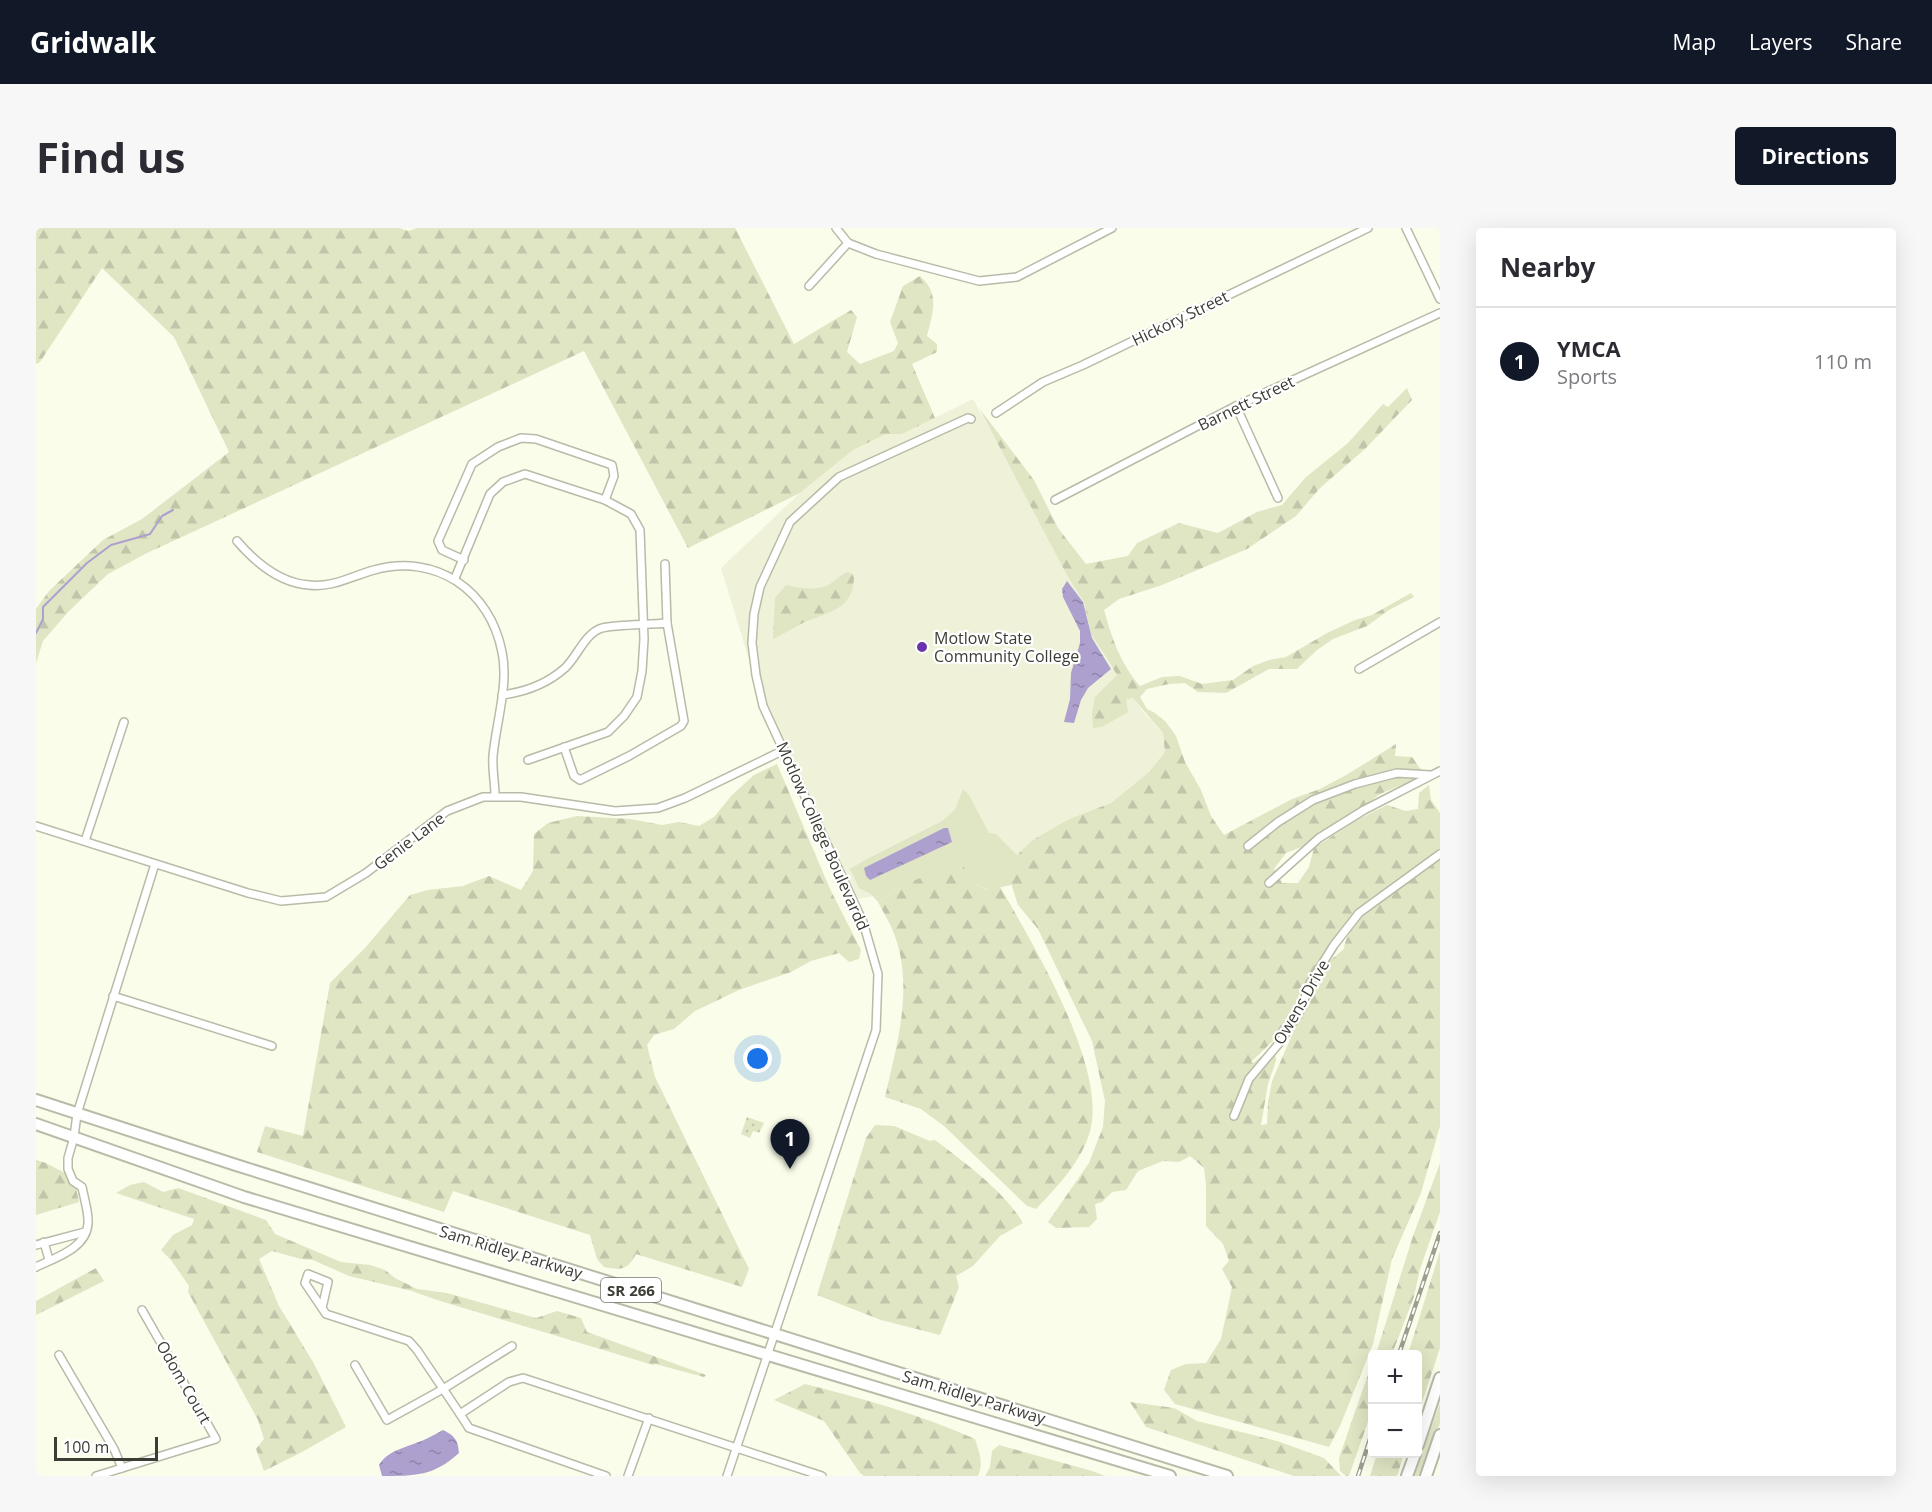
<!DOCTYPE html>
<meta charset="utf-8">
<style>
body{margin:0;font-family:"Open Sans",sans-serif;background:#f7f7f7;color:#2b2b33}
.controls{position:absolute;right:18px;bottom:18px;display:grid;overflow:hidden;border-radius:6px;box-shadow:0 6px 24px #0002}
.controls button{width:54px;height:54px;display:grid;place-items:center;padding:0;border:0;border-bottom:2px solid #e1e1e2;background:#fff;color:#2b2b33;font:30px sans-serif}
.scale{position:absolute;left:18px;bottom:15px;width:104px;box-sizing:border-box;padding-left:6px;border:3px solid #3c3d35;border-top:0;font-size:16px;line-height:21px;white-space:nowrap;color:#3c3d35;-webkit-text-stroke:4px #fff;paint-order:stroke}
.you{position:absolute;left:722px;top:831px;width:21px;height:21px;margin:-15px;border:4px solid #fff;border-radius:50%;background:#1a73e8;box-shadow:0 0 0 9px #1a73e833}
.badge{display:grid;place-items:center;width:39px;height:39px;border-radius:50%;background:#111827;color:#fff;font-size:20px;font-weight:700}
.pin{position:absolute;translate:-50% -50px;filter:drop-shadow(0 2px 3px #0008)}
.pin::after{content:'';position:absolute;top:32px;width:21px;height:18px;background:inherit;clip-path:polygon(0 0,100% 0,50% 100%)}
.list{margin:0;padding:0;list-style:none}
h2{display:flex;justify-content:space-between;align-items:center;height:78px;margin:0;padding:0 24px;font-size:26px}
h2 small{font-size:20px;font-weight:400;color:#7c7c81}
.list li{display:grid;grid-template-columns:39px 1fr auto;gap:18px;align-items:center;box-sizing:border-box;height:108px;padding:0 24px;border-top:2px solid #e1e1e2}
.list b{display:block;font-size:22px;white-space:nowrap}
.list p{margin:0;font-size:20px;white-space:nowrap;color:#7c7c81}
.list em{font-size:20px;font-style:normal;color:#7c7c81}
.map{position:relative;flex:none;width:1404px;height:1248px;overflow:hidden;border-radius:6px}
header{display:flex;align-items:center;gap:36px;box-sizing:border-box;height:84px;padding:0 30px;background:#111827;color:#fff}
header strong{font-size:28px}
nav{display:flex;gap:33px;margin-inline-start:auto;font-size:21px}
.intro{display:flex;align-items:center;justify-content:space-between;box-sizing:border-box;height:144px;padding:0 36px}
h1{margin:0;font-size:42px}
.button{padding:15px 27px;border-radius:6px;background:#111827;color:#fff;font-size:21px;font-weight:700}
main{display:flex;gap:36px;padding:0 36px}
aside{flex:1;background:#fff;border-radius:6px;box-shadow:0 6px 24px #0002}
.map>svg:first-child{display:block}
.built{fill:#eff2d9}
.grass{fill:#e0e5c4}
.forest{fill:url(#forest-firs)}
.park{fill:url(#park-dots)}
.water{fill:url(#water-ripples)}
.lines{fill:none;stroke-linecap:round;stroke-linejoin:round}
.stream{stroke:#aea0ce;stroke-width:2}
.minor-casing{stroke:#b8bba8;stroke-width:10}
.primary-casing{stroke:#b8bba8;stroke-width:14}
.minor{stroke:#fff;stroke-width:7}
.primary{stroke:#fff;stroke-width:10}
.rail-casing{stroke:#9c9e90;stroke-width:4.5}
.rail{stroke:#fff;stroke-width:2;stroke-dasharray:7;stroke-linecap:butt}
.poi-dot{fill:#6834ac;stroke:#fff;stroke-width:2}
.labels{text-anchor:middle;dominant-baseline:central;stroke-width:4.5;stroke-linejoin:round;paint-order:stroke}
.shield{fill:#fff;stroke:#767772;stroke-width:1.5}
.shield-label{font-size:15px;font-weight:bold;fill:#3c3d35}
.street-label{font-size:16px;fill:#3c3d35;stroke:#fff}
.poi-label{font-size:16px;fill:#3c3d35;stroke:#fff;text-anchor:start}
</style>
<header>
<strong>Gridwalk</strong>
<nav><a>Map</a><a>Layers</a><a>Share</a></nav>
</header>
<div class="intro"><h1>Find us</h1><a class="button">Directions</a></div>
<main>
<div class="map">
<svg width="1404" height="1248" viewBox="0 0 1404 1248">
<defs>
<pattern id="forest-firs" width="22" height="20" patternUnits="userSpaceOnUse" patternTransform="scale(1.5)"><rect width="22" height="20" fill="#e0e5c4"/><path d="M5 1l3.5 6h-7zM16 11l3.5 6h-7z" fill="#c1c5a9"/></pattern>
<pattern id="park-dots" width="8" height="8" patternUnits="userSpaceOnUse" patternTransform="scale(1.5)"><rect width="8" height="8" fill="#e0e5c4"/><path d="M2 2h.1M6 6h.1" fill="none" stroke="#c1c5a9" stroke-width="1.8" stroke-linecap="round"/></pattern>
<pattern id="water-ripples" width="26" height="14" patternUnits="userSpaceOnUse" patternTransform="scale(1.5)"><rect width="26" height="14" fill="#aea0ce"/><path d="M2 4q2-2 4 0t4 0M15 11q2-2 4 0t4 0" fill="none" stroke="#8f84a8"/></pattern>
</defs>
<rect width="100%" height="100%" fill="#fafdea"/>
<!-- built -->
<path class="built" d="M 937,171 L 976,241 L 1033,351 L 1048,374 L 1055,406 L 1071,433 L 1097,470 L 1109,486 L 1127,505 L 1129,524 L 1113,544 L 1075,575 L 1033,591 L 981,627 L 935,628 L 843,667 L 817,672 L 727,478 L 685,340 L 764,265 L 817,222 L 850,206 L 866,206 Z"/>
<!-- grass -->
<g class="grass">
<path d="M 927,561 L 933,567 L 953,605 L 960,606 L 981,627 L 975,657 L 952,662 L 938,656 L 870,656 L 842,674 L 835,666 L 823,660 L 814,641 L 831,631 L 906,593 L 919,582 Z"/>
<path d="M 1404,1175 L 1404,1195 L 1386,1248 L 1378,1248 Z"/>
</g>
<!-- forest -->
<g class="forest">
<path d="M 0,0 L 363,0 L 373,3 L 381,0 L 699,0 L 758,116 L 815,82 L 821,89 L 811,124 L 824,136 L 858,123 L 862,115 L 854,94 L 867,58 L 884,48 C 904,66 897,84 891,108 L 901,116 L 901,124 L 876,136 L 899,190 L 866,206 L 850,206 L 817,222 L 764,265 L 652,320 L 548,123 L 109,326 L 72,346 L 33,383 L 7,413 L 0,435 L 0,381 L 13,363 L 67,312 L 106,291 L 193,224 L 138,109 L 66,40 L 4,134 L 0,136 Z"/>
<path d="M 1371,160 L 1376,172 L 1329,221 L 1284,260 L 1260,288 L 1211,321 L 1126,357 L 1083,371 L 1068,382 C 1076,410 1084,435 1104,458 L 1126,449 L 1144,448 L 1166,456 L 1197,452 L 1217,438 L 1233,432 L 1250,429 L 1293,404 L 1319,392 L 1336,387 L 1375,365 L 1378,369 L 1353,382 L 1331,398 L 1297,411 L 1281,422 L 1261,441 L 1233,441 L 1190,465 L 1162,464 L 1149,455 L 1133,456 L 1111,461 L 1104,469 L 1111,481 L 1119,485 L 1130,494 L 1140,508 L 1149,534 L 1165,562 L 1175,588 L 1188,607 L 1256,571 L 1284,561 L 1312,546 L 1360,516 L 1359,528 L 1376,529 L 1386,543 L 1378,552 L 1344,566 L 1319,585 L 1268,618 L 1250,625 L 1238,641 L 1246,655 L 1262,655 L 1273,639 L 1278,620 L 1321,592 L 1351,577 L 1370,583 L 1382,581 L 1383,565 L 1393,557 L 1395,572 L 1404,585 L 1404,623 L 1355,656 L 1321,685 L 1272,752 L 1263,767 L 1256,790 L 1242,808 L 1215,834 L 1217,835 L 1239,817 L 1240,833 L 1232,856 L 1225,897 L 1231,896 L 1232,874 L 1236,853 L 1260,798 L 1274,775 L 1291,735 L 1308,721 C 1312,687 1377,650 1404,630 L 1404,898 L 1385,965 L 1356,1031 L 1337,1116 L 1304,1198 L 1293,1219 L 1139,1176 L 1128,1162 L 1135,1142 L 1150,1136 L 1170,1135 L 1185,1111 L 1196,1059 L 1186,1041 L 1193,1033 L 1187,1016 L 1170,998 L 1170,957 L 1168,940 L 1154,928 L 1143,934 L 1127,933 L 1102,943 L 1090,962 L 1076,964 L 1066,974 L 1059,976 L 1061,991 L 1053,999 L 1020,1000 L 1012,994 L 1053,935 L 1067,899 L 1069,873 L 1056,813 L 1002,701 L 982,677 L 974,652 L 981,627 L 997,612 L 1033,591 L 1075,575 L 1113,544 L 1129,524 L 1127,505 L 1097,470 L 1090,471 L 1092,484 L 1066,499 L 1057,500 L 1056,486 L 1059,469 L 1081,447 L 1055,406 L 1048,374 L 1033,351 L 943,180 L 998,252 L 1022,300 L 1050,336 L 1092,328 L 1101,315 L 1143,295 L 1182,305 L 1221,284 L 1246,277 L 1269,250 L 1312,215 L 1347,176 L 1352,179 Z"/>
<path d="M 812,344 L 818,347 C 818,378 800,382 774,392 C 762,396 749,406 737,411 L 739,370 L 750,357 C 761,360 782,363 792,357 C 800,353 803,347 812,344 Z"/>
<path d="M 741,536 L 794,661 L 825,722 L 823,731 L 813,734 L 803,725 L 775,733 L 755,744 L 703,762 L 659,783 L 638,801 L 618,807 L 611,817 L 619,849 L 713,1041 L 706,1059 L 600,1026 C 591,1043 585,1042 568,1039 L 561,1031 L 554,1007 L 417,963 L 408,984 L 221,924 L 229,898 L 267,908 L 294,755 L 329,720 L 374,667 L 392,662 L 427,658 L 453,648 L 485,662 L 497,643 L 498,606 L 512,595 L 541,588 L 594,591 L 626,597 L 643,594 L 663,598 L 678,589 L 696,567 L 718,547 Z"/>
<path d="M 916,636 L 928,639 L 938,656 L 951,662 L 961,653 C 994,712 1064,826 1056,893 C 1052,927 1022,958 1000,981 L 991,978 L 908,898 L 885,881 L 849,869 C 861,816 879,757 857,703 C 853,693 847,684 842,674 L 870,656 Z"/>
<path d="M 839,897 L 858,898 L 894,913 L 899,912 C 929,935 968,963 987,995 L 964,1008 L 937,1038 L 920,1048 L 923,1059 L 904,1107 L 845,1092 L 781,1067 L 830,910 Z"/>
<path d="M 0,932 L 10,935 L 38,950 L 43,974 L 0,987 Z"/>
<path d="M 1404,935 L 1404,984 L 1384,1041 L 1378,1069 L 1356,1126 L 1340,1126 L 1377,1008 Z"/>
<path d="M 108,954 L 127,964 L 142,960 L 230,992 L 239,1006 L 305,1034 L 334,1037 L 349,1042 L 359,1050 L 381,1061 L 411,1065 L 500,1090 L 521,1083 L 545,1090 L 551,1104 L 670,1147 L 668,1149 L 619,1136 L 617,1137 L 401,1072 L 376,1063 L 313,1048 L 277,1032 L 265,1031 L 236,1023 L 223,1031 L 243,1078 L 277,1134 L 310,1199 L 266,1224 L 228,1243 L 220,1221 L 228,1211 L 222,1192 L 152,1064 L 153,1058 L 135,1032 L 125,1022 L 137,1007 L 156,997 L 158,991 L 80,965 L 94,957 Z"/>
<path d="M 1404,1023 L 1404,1120 L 1382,1187 L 1382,1126 L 1372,1126 Z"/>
<path d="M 60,1040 L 68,1053 L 0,1087 L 0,1073 Z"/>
<path d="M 1336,1135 L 1336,1182 L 1313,1248 L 1310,1248 L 1304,1243 L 1303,1230 Z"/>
<path d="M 769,1156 C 826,1170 885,1187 939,1211 C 943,1224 948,1235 942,1248 L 828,1248 L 824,1245 L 788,1193 L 738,1172 Z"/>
<path d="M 1094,1174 L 1138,1180 L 1161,1193 L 1241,1213 L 1288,1230 L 1305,1248 L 1258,1248 L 1110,1199 Z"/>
<path d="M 963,1217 L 1056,1243 L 1069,1248 L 949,1248 L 954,1239 L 956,1223 Z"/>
<path d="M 1341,1226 L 1368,1226 L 1361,1248 L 1334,1248 Z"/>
</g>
<!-- park -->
<path class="park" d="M 711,889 L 728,895 L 723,905 L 717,903 L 714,910 L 705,906 Z"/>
<!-- water -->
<g class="water">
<path d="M 1031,353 L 1047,374 L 1056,410 L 1075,441 L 1052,460 L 1045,472 L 1038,495 L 1028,494 L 1034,471 L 1035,445 L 1044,415 L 1044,403 L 1027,369 L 1026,361 Z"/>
<path d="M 908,600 L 912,600 L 916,614 L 834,652 L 830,648 L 828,640 Z"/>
<path d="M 407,1202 C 419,1208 422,1212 423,1225 C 398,1248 379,1248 346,1248 L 343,1237 C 352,1223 365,1221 380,1215 C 389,1212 398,1207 407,1202 Z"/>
</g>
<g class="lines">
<!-- stream -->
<path class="stream" d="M 0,405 L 7,391 L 7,379 L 51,335 L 75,317 L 114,306 L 126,288 L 137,282"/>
<defs>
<g id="minor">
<path d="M 800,0 L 812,15 L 840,26 L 943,53 L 981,49 L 1076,0"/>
<path d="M 1370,0 L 1404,71"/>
<path d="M 773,58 L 812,15"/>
<path d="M 1200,178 L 1242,270"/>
<path d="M 960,185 L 1007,154 L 1047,137 L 1332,0"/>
<path d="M 1019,272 L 1200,178 L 1404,85"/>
<path d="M 201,313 C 219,334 244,355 273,357 C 296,360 316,348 338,342 C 400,325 454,362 466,424 C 473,456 460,495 457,528 C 456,541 459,555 459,568"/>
<path d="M 428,332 L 406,322 L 402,313 L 436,236 L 462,219 L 485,210 L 500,211 L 576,237 L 578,248 L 569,272"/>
<path d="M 629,336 L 631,395"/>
<path d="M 419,350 L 454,266 L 467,254 L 489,246 L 569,272 L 595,286 L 604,302 L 608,411 L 606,443 L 601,469 L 588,488 L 572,504 L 492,532"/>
<path d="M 1323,441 L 1404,394"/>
<path d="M 466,467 C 489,464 511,456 529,440 C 541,429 549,405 566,400 C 582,396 613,397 631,395 L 648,493 L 645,498 L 593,528 L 544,552 L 538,548 L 528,519"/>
<path d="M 0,598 L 212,665 L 245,673 L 290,669 L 330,645 L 411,583 L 447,569 L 485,569 L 579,583 L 622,580 L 649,570 L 748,522"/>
<path d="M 49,613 L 88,494"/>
<path d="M 1212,618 L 1242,594 L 1277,572 L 1319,556 L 1361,545 L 1394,547"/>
<path d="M 1233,655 L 1283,610 L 1328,582 L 1404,543"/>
<path d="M 77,768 L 236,818"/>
<path d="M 1198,888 L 1213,851 L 1245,813 L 1266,779 L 1273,757 L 1298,717 L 1323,685 L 1404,626"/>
<path d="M 8,1014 L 13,1032"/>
<path d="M 0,1017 L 49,1004"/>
<path d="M 0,1039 C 18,1030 50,1021 52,996 C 53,985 48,970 46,959 L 37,953 L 32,941 L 32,930 L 38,909 L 41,886 L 119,636"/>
<path d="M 286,1080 L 292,1054 L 272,1046 L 269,1055 L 290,1086 L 373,1113 L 381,1122 L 424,1186"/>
<path d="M 23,1127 L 78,1221 L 86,1240"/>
<path d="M 319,1137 L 351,1192 L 407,1161 L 476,1118"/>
<path d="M 60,1248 L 180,1211 L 106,1082"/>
<path d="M 570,1248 L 433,1200 L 424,1186 L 473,1154 L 487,1150 L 786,1248"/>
<path d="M 592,1248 L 613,1190"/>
<path d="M 691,1248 L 840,802 L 842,746 L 827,694 L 727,478 L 720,447 L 716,415 L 718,386 L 724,359 L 754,294 L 803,249 L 932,190 L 935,191"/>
</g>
<g id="primary">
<path d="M 0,872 L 200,937 L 1191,1248"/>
<path d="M 0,896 L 208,969 L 1134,1248"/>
<path d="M 1382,1217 L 1404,1150"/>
<path d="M 1371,1248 L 1379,1226"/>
<path d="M 1390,1248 L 1404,1207"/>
</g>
</defs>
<!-- minor casing -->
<use href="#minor" class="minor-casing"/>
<!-- primary casing -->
<use href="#primary" class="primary-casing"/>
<!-- minor -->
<use href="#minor" class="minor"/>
<!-- primary -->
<use href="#primary" class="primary"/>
<defs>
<g id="rail">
<path d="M 1363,1126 L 1404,1005"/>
<path d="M 1322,1248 L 1336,1205"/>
</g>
</defs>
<!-- rail casing -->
<use href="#rail" class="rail-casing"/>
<!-- rail -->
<use href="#rail" class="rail"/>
</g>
<!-- markers -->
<circle class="poi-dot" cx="886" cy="419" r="6"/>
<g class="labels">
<!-- shield labels -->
<rect class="shield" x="565" y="1050" width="60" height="24" rx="4.5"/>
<g class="shield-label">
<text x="595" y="1062">SR 266</text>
</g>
<!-- street labels -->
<g class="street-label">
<text transform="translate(1144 90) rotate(-26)">Hickory Street</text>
<text transform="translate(1210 175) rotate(-26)">Barnett Street</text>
<text transform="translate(787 608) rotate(66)">Motlow College Boulevardd</text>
<text transform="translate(373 613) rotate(-37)">Genie Lane</text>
<text transform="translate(1265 774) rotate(-60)">Owens Drive</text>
<text transform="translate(475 1024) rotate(17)">Sam Ridley Parkway</text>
<text transform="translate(148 1154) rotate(60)">Odom Court</text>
<text transform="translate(938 1169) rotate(17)">Sam Ridley Parkway</text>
</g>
<!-- poi labels -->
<g class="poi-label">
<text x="898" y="410">Motlow State<tspan x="898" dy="18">Community College</tspan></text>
</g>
</g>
</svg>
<div class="controls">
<button>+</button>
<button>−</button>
</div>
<div class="scale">100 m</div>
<div class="you"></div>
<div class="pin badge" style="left:754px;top:941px">1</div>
</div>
<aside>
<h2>Nearby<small></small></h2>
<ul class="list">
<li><span class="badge">1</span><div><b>YMCA</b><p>Sports</p></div><em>110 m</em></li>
</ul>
</aside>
</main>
